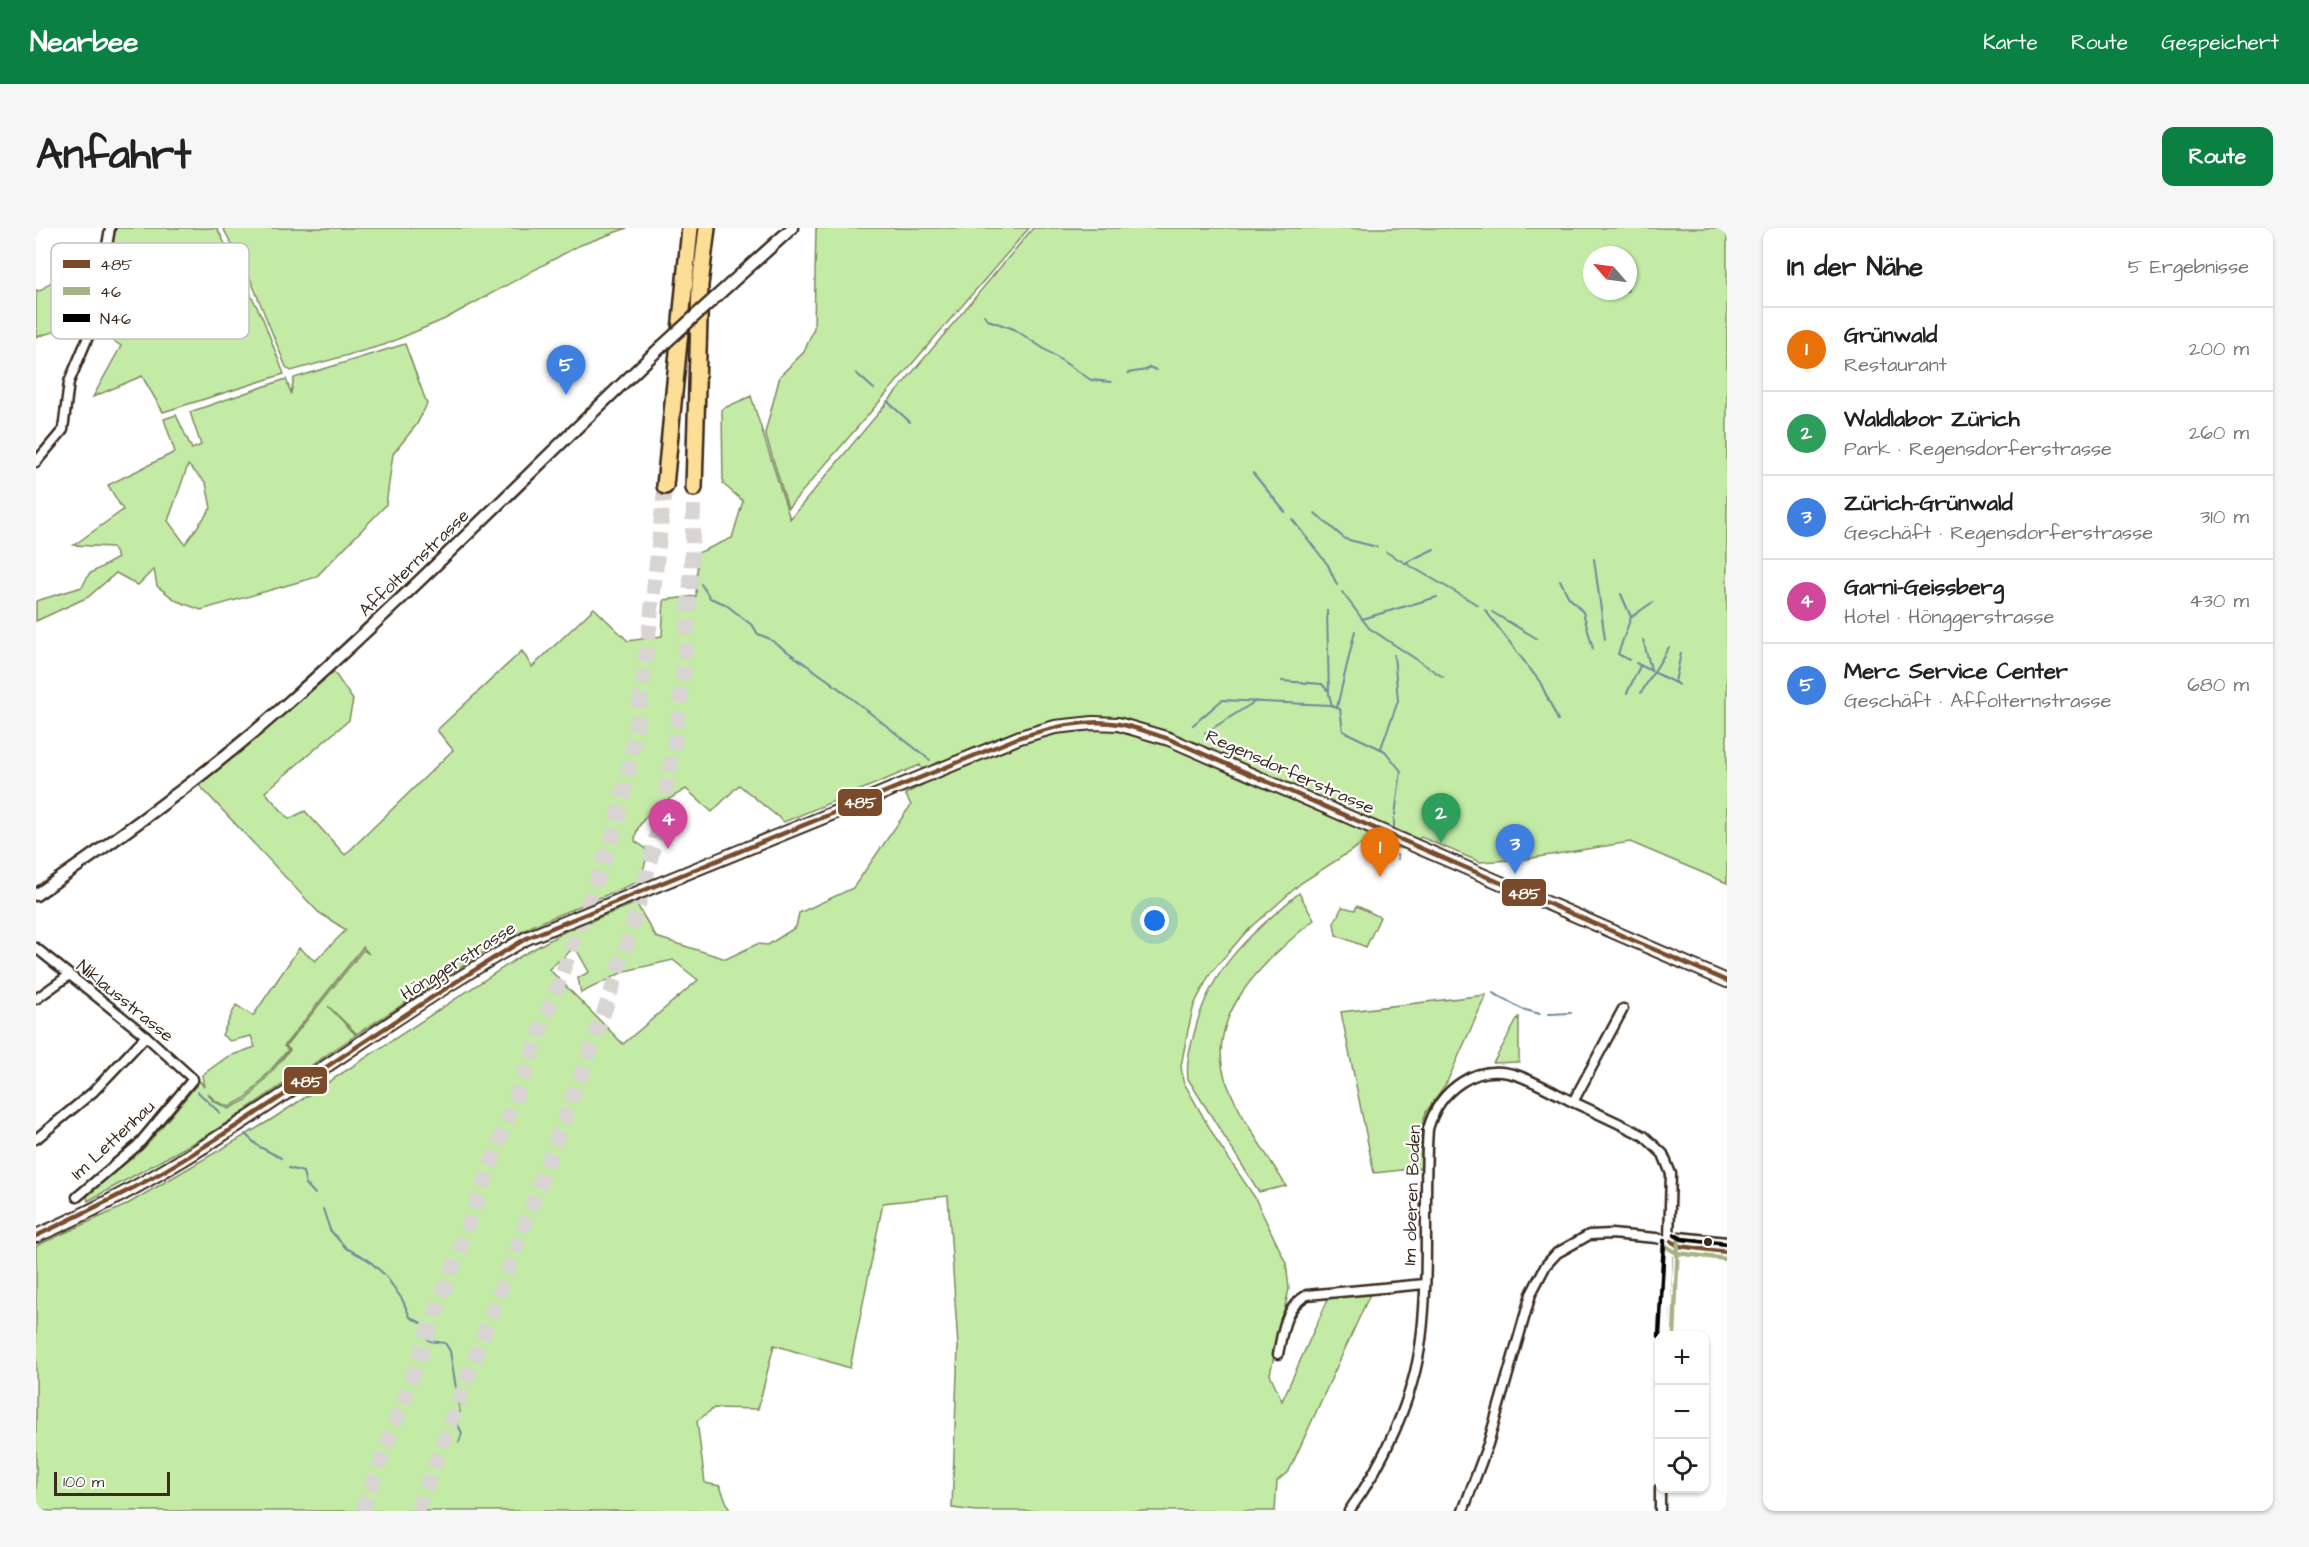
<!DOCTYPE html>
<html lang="de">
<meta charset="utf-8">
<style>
body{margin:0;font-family:"Architects Daughter",sans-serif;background:#f6f6f6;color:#222}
.controls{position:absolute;right:18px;bottom:18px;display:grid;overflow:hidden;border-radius:12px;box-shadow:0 2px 4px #0004}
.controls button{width:54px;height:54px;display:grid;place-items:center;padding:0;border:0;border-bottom:2px solid #e0e0e0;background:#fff;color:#222;font:30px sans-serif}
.compass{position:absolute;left:1547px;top:18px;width:54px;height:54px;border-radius:50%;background:#fff;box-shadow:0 2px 4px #0004;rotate:298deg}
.scale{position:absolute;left:18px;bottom:15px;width:116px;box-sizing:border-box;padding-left:6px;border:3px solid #3b2a1e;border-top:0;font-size:16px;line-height:21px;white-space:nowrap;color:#3b2a1e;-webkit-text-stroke:4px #fff;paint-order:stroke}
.you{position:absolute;left:1119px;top:693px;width:21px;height:21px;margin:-15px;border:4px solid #fff;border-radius:50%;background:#1a73e8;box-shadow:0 0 0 9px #1a73e833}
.badge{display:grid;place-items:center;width:39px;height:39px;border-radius:50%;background:#0b8043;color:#fff;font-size:20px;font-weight:700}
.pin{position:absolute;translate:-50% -50px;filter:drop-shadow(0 2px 3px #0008)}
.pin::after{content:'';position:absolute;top:32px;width:21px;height:18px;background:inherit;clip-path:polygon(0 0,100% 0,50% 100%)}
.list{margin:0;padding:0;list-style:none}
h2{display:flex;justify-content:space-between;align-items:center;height:78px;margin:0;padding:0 24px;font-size:26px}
h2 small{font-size:20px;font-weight:400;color:#767676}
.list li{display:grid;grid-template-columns:39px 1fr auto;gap:18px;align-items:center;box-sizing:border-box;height:84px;padding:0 24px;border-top:2px solid #e0e0e0}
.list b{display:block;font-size:22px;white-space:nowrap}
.list p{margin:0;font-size:20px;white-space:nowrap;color:#767676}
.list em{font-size:20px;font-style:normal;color:#767676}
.icon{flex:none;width:33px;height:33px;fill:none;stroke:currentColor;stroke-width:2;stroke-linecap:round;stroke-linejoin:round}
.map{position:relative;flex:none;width:1691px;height:1283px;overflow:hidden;border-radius:12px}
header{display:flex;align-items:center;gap:36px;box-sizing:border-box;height:84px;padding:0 30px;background:#0b8043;color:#fff}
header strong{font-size:28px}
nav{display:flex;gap:33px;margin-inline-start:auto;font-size:21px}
.intro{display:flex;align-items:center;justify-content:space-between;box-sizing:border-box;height:144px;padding:0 36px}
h1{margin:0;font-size:42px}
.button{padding:15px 27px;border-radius:12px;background:#0b8043;color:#fff;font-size:21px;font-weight:700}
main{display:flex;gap:36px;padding:0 36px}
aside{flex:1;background:#fff;border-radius:12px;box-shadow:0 2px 4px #0004}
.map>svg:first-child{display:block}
.green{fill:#c3eba6;stroke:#7f8a62;stroke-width:1.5;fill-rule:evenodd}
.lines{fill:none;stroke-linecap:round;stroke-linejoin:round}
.stream{stroke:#6d899b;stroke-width:2}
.motorway-tunnel{stroke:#d8d4d2;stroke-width:15;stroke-dasharray:15 8;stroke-linecap:butt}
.minor-casing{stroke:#3b2a1e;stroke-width:13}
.tertiary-casing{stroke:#3b2a1e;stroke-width:15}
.secondary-casing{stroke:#3b2a1e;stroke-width:16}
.motorway-casing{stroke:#3b2a1e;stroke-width:20}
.minor{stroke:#fff;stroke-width:8}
.tertiary{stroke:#fff;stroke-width:10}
.secondary{stroke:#fff;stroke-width:12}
.motorway{stroke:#fdde96;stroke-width:15}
.tertiary-bridge-casing{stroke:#3b2a1e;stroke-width:15;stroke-linecap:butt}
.tertiary-bridge{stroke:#fff;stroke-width:10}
.bus-1-casing{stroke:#fff;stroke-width:9}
.bus-2-casing{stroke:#fff;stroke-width:9}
.bus-3-casing{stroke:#fff;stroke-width:9}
.bus-1{stroke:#7a4b2a;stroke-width:4.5}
.bus-2{stroke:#a6b385;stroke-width:4.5}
.bus-3{stroke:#000;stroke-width:4.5}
.bus-dot{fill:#3b2a1e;stroke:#fff;stroke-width:2}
.labels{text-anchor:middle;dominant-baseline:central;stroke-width:4.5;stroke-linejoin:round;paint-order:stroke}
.street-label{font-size:18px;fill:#3b2a1e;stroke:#fff}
.key{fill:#fff;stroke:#c4bfbc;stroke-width:1.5}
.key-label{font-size:16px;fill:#3b2a1e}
.line-badge{stroke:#fff;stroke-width:2}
.badge-label{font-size:16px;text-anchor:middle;font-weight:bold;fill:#fff}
</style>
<header>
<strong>Nearbee</strong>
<nav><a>Karte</a><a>Route</a><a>Gespeichert</a></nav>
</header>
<div class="intro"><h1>Anfahrt</h1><a class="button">Route</a></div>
<main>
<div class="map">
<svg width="1691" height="1283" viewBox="0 0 1691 1283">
<rect width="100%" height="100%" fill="#fff"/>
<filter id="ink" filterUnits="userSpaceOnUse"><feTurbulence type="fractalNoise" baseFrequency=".0167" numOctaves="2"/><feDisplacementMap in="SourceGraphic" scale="12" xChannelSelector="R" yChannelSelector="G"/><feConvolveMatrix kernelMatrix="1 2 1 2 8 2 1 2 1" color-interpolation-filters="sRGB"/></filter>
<g filter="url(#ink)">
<!-- green -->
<g class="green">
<path d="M 76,0 L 181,0 L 227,91 L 248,146 L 127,184 L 106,148 L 57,169 L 85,118 L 60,101 L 65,83 L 66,58 ZM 122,27 L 133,28 C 142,53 142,60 124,81 L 110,81 L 90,72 L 99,36 Z"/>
<path d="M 187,0 L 591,0 L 542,18 L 409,91 L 348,117 L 255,143 L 250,139 L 214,50 Z"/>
<path d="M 780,0 L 993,0 L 752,280 L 729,205 L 744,148 L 768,124 L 778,100 Z"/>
<path d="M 997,0 L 1691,0 L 1691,655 L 1594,614 L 1490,631 L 1444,634 L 1385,609 L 1370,621 L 1324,617 L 1265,655 L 1209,705 L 1174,746 L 1158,777 L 1152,802 L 1145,838 L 1147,853 L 1182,915 L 1218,968 L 1250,1035 L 1253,1061 L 1234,1146 L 1246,1173 L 1293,1069 L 1335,1064 L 1253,1243 L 1241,1253 L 1239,1283 L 940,1283 L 916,1280 L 922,1118 L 912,968 L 847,975 L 814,1140 L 738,1117 L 722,1181 L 678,1180 L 661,1193 L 669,1255 L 684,1258 L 694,1283 L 0,1283 L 0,1018 L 88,978 L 233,893 L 485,728 L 530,703 L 600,675 L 620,709 L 690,731 L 721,716 L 732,717 L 760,699 L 763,685 L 817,660 L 875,577 L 869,566 L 892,554 L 884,537 L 748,594 L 703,557 L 676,584 L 650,561 C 632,572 599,588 599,613 L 609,620 L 611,629 L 604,653 L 498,697 L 443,727 L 321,806 L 292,778 L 320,807 L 175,905 L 52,973 L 50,965 L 107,921 L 164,853 L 168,859 L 166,847 L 191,829 L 219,819 L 215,808 L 194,813 L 186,807 L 200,777 L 217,788 L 263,720 L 279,733 L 310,702 L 282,684 L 163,557 L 298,444 L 317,472 L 313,492 L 229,564 L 253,591 L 269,583 L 309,627 L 417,522 L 401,502 L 486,423 L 496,439 L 558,380 L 592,413 L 626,408 L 628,372 L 660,368 L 662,325 L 696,310 L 707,273 L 687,256 L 686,181 L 715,168 L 754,291 ZM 1556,27 L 1592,27 L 1592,63 L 1556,63 ZM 327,719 L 333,726 L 327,722 L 250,818 L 254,822 L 212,871 L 193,881 L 177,873 L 171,864 L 179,873 L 193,879 L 211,869 L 252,822 L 248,818 ZM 539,719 L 553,744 L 542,750 L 545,765 L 589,743 L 637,732 L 662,752 L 587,816 L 513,741 Z"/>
<path d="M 55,21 L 24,102 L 0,109 L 0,62 L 4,63 Z"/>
<path d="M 369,116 L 391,176 L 381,196 L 357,226 L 350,277 L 280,349 L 165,382 L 141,373 L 121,358 L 118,341 L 102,357 L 80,345 L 52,369 L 0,393 L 0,373 L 46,359 L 53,346 L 82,330 L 76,319 L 38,317 L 87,282 L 72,257 L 139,224 L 128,191 L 140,187 L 156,221 L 165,217 L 154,184 L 250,151 L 255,165 L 258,150 ZM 152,237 L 170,255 L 175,280 L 149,316 L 132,293 Z"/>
<path d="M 1263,665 L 1278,692 C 1231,730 1163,790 1192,858 C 1206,892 1231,926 1250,958 L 1223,964 L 1152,851 C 1150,835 1154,821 1158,806 C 1174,739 1213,708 1263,665 Z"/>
<path d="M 1321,678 L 1344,689 L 1330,719 L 1300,707 L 1298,695 L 1306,679 L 1319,682 Z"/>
<path d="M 1450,767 L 1411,854 L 1390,884 L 1385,901 L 1385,940 L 1338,945 L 1305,784 Z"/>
<path d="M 1483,788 L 1483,834 L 1457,835 L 1460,830 Z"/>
</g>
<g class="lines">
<!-- stream -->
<g class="stream">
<path d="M 948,87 L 952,92 L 978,101 L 1055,152 L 1075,154"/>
<path d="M 820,145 L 838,161"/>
<path d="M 1092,145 L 1110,142 L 1113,139 L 1120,142"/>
<path d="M 851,173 L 874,194"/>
<path d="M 1217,245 L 1249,284"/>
<path d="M 1279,285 L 1309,311 L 1341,319"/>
<path d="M 1256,291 L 1292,337 L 1301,357"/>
<path d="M 1350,324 L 1442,377"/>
<path d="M 1558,331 L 1569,411"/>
<path d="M 1371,334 L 1398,321"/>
<path d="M 1524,352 L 1532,368 L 1547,384 L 1557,421"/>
<path d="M 665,356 L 674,370 L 689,376 L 717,398 L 722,406 L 732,410 L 792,452 L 894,532"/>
<path d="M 1306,364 L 1333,400 L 1407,449"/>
<path d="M 1585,366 L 1595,389 L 1582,426 L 1593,432"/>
<path d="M 1291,382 L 1293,466 L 1296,478"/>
<path d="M 1449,382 L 1504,454 L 1522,492"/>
<path d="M 1456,384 L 1500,410"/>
<path d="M 1595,389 L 1617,374"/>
<path d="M 1326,391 L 1401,369"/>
<path d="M 1607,412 L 1615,441"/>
<path d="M 1600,435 L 1643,457"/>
<path d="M 1246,453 L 1286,456 L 1291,462"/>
<path d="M 1639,454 L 1645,425"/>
<path d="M 1591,465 L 1604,438"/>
<path d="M 1605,465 L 1633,419"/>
<path d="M 1301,479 L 1319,403"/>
<path d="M 1157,497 L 1186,472 L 1294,477 L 1304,481 L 1307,503 L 1349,523 L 1365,543 L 1359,587"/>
<path d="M 1169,505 L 1220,473"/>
<path d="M 1345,520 L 1362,473 L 1358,427"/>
<path d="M 1358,602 L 1358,590"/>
<path d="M 1358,614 L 1359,620"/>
<path d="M 1361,627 L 1362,631"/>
<path d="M 1457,765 L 1486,781 L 1504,786"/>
<path d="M 1513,786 L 1535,785"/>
<path d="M 162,864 L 184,885"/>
<path d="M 209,906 L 222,918 L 245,930"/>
<path d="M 253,940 L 267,944 L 270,956 L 279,966"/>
<path d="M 287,981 L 294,1002 L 310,1020 L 331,1031 L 349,1047 L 366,1071 L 374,1089 L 385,1095"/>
<path d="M 389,1108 L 394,1113 L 409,1115 L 414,1123 L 424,1185 L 421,1195 L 426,1205 L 423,1214"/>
</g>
<!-- motorway-tunnel -->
<g class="motorway-tunnel">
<path d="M 326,1283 L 577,608 C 608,493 615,376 629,258"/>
<path d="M 381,1283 C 426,1164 471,1045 515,926 C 556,819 597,713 622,600 C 648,488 655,375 658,260"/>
</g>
<defs>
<g id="minor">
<path d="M 0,234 L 27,202 L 33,154 L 58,95 L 74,0"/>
<path d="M 0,720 L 110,808 L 157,851 L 102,917 L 41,969"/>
<path d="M 0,771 L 32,748"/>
<path d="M 1537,874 L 1587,781"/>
<path d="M 0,911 L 57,864 L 110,808"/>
<path d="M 1635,1013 L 1643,1009 L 1691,1014"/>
<path d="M 1242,1126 C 1247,1103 1248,1080 1271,1067 L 1389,1056"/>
<path d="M 1313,1283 C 1347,1237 1378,1169 1385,1112 C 1394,1042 1387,971 1392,901 C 1403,862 1440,833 1483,848 C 1502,855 1519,865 1537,874 C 1561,885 1585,896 1608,908 L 1627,926 L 1635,946 L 1630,1108"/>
<path d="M 1427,1283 L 1452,1216 L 1495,1066 L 1510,1037 L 1521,1025 L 1553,1007 L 1575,1006 L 1620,1010 L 1635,1013 L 1643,1018 L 1691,1024"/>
<path d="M 1624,1283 L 1624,1260"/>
</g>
<g id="tertiary">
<path d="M 694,56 L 756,0"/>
<path d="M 0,667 C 85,608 169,548 246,480 C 377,364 498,239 625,119"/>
</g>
<path id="secondary" d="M 0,1008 C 178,932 323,804 491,710 L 984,509 L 1019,499 L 1057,495 L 1082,496 L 1133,511 L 1691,753"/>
<g id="motorway">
<path d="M 629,258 L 654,0"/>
<path d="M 658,260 L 664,57 L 671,0"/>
</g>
</defs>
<!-- minor casing -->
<use href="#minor" class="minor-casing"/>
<!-- tertiary casing -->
<use href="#tertiary" class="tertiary-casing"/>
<!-- secondary casing -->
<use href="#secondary" class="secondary-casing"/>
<!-- motorway casing -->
<use href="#motorway" class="motorway-casing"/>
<!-- minor -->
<use href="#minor" class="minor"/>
<!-- tertiary -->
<use href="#tertiary" class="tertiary"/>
<!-- secondary -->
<use href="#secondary" class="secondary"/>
<!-- motorway -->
<use href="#motorway" class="motorway"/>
<defs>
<path id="tertiary-bridge" d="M 625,119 L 694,56"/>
</defs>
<!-- tertiary-bridge casing -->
<use href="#tertiary-bridge" class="tertiary-bridge-casing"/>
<!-- tertiary-bridge -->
<use href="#tertiary-bridge" class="tertiary-bridge"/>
<defs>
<g id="bus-1">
<path d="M 0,1008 C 44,987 88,966 130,942 C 253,868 368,783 491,710 L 984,509 C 1015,500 1050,490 1083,496 C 1099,499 1117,506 1133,511 L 1691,753"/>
<path d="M 1635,1013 L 1643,1018 L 1691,1024"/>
</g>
<g id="bus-2">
<path d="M 1631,1019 L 1641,1025 L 1690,1031"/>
<path d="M 1638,1108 L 1642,1013"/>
</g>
<g id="bus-3">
<path d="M 1639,1007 L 1646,1011 L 1691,1016"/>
<path d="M 1623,1108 L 1628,1013"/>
</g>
</defs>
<!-- bus-1 casing -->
<use href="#bus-1" class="bus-1-casing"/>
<!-- bus-2 casing -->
<use href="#bus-2" class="bus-2-casing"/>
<!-- bus-3 casing -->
<use href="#bus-3" class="bus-3-casing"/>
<!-- bus-1 -->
<use href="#bus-1" class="bus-1"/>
<!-- bus-2 -->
<use href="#bus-2" class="bus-2"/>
<!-- bus-3 -->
<use href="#bus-3" class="bus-3"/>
</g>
</g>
<!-- markers -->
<circle class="bus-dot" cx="1672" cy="1014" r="5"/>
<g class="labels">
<!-- street labels -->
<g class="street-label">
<text transform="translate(378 335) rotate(-44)">Affolternstrasse</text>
<text transform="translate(1254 544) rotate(24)">Regensdorferstrasse</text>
<text transform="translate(422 733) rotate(-32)">Hönggerstrasse</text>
<text transform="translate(89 773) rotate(39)">Niklausstrasse</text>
<text transform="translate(77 912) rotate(-43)">Im Lettenhau</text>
<text transform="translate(1376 967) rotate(-88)">Im oberen Boden</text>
</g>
</g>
<!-- legend -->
<rect x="15" y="15" width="198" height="96" rx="9" class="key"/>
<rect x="27" y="32" width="27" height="8" fill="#7a4b2a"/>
<rect x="27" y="59" width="27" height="8" fill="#a6b385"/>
<rect x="27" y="86" width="27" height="8" fill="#000"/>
<g class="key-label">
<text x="64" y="42">485</text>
<text x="64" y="69">46</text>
<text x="64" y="96">N46</text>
</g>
<g class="line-badge">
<rect x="801" y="560" width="46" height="29" rx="6" fill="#7a4b2a"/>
<rect x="1465" y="650" width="46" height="29" rx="6" fill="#7a4b2a"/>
<rect x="247" y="838" width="45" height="29" rx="6" fill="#7a4b2a"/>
</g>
<g class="badge-label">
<text x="824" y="580">485</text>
<text x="1488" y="671">485</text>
<text x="270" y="859">485</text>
</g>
</svg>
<div class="controls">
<button>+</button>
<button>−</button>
<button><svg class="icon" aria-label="locate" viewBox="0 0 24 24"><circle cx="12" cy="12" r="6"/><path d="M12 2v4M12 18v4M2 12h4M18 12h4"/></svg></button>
</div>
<svg class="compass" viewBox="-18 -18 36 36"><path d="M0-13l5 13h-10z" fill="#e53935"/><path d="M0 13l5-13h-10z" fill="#767676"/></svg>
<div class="scale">100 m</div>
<div class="you"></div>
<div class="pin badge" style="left:1344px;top:649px;background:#e8710a">1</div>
<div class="pin badge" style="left:1405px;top:615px;background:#2e9e5b">2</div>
<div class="pin badge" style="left:1479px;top:646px;background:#3f7fe0">3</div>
<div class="pin badge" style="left:632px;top:621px;background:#d1479c">4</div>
<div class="pin badge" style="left:530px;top:167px;background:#3f7fe0">5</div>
</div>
<aside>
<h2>In der Nähe<small>5 Ergebnisse</small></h2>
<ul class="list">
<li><span class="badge" style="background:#e8710a">1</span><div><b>Grünwald</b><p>Restaurant</p></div><em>200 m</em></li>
<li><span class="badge" style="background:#2e9e5b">2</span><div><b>Waldlabor Zürich</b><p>Park · Regensdorferstrasse</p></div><em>260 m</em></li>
<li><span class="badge" style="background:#3f7fe0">3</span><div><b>Zürich-Grünwald</b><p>Geschäft · Regensdorferstrasse</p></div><em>310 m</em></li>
<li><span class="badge" style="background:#d1479c">4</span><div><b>Garni-Geissberg</b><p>Hotel · Hönggerstrasse</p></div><em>430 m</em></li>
<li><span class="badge" style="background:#3f7fe0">5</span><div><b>Merc Service Center</b><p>Geschäft · Affolternstrasse</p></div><em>680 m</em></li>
</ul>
</aside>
</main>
